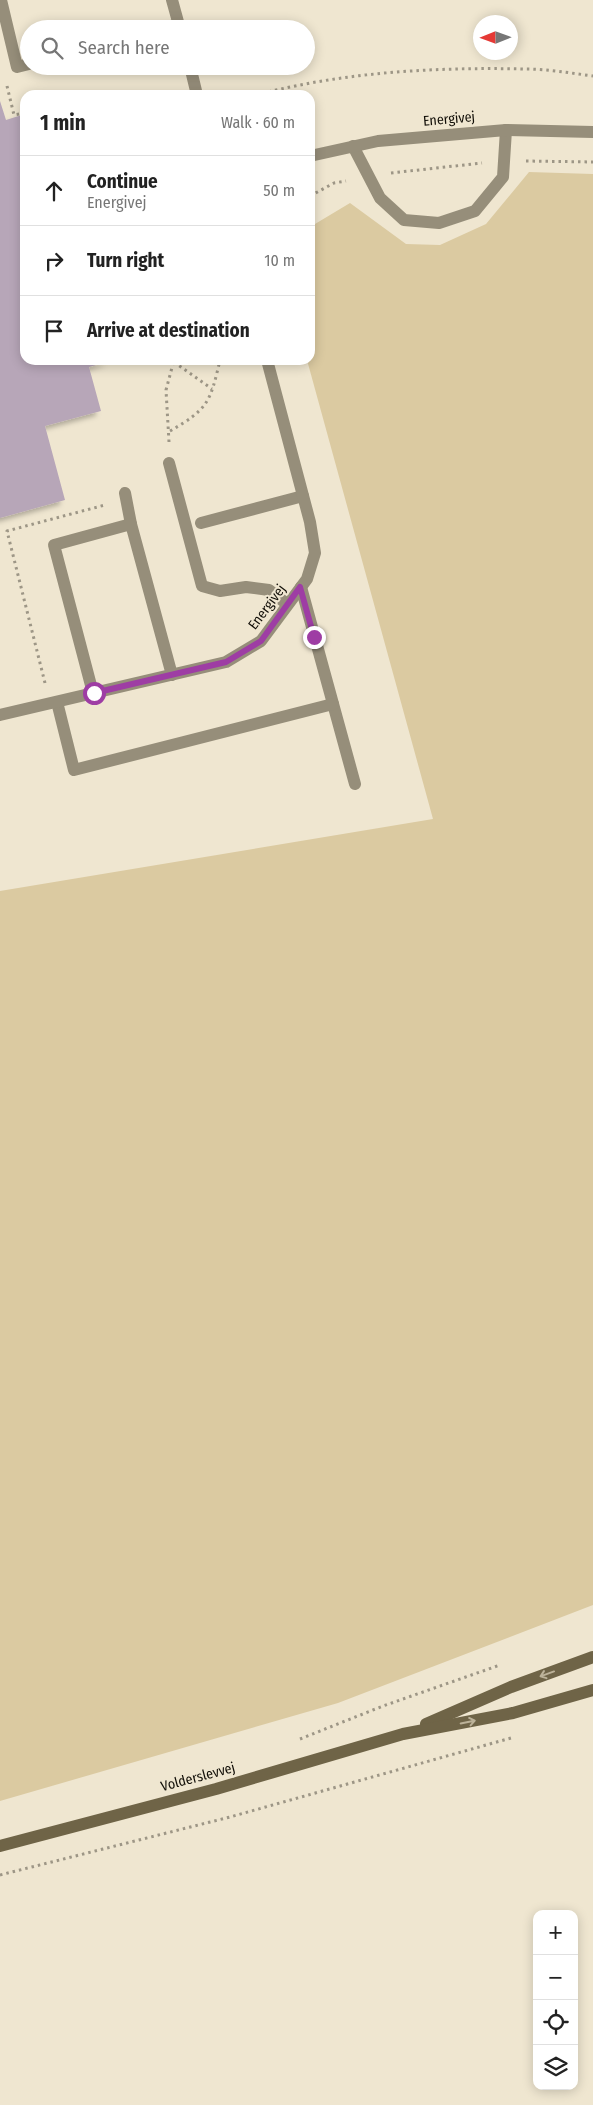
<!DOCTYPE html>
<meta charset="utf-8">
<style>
body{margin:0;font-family:"Fira Sans Condensed",sans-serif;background:#f6f6f6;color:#222}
.controls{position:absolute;right:15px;bottom:15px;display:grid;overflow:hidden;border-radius:10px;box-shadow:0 2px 12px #0003}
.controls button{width:45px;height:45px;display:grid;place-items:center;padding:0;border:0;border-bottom:1px solid #e0e0e0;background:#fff;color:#222;font:25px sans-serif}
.compass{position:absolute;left:473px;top:15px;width:45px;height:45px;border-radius:50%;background:#fff;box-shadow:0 2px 12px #0003;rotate:269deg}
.stop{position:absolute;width:15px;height:15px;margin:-11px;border:4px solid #9e3da4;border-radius:50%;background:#fff}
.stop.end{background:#9e3da4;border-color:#fff;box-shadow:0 1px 5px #0008}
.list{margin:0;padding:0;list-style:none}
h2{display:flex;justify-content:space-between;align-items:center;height:65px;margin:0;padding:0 20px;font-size:21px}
h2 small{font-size:16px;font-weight:400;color:#767676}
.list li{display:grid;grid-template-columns:32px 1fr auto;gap:15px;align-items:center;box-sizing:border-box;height:70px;padding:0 20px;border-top:1px solid #e0e0e0}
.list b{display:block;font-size:19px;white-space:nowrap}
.list p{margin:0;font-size:16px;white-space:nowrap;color:#767676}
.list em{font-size:16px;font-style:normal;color:#767676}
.icon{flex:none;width:28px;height:28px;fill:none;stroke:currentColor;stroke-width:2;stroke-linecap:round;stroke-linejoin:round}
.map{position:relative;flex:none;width:593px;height:2105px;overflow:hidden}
.search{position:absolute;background:#fff;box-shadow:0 2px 12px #0003;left:20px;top:20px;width:295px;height:55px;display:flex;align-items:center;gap:12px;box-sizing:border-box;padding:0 18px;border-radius:28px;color:#767676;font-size:19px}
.panel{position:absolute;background:#fff;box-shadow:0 2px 12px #0003;left:20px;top:90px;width:295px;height:275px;border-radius:15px}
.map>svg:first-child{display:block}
.green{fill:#dbcaa1}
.building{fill:#b7a6b8;filter:url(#shadow)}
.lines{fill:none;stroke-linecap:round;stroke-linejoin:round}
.path{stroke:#9d9686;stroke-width:3;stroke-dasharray:2.5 4;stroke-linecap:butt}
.lane{stroke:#968e7a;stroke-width:12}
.secondary{stroke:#6f6447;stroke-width:12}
.oneway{stroke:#bcb299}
.route{stroke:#9e3da4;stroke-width:6}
.labels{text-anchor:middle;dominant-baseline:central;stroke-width:4;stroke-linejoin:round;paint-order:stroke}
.street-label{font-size:14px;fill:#110e07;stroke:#efe6d0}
</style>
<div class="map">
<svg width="593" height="2105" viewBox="0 0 593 2105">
<defs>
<filter id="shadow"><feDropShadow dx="-4.5" dy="4.5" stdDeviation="2.5" flood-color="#0004"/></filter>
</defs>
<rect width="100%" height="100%" fill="#efe6d0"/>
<!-- green -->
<path class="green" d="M 529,172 L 593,174 L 593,1605 L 338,1703 L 0,1801 L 0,891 L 433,819 L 307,360 L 310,360 L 310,227 L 350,203 L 406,244 L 440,245 L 486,224 Z"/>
<!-- building -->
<path class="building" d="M 0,101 L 6,120 L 25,114 L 25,360 L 111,361 L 89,367 L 101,411 L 45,426 L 65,500 L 0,518 Z"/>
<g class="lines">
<!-- path -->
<g class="path">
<path d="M 7,86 L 14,115 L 25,113"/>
<path d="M 256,95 C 344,72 434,67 525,69 C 547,69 570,73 593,76"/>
<path d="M 526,161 L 593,162"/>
<path d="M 391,173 L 482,163"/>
<path d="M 310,196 L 334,183 L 346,181"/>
<path d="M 174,362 L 212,389"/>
<path d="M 170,431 C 208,409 210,403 220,360"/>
<path d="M 169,442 L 166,390 L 174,360"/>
<path d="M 45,683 L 7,531 L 105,505"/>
<path d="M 300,1739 L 383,1706 L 500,1665"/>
<path d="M 0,1875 L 230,1817 L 511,1738"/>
</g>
<!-- lane -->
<g class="lane">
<path d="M 1,0 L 17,67 L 29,64"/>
<path d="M 172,0 L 180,29"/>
<path d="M 160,29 L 178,24"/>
<path d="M 190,66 L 197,95"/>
<path d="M 353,146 L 380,198 L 404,220 L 439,223 L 475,211 L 503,177 L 506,130"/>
<path d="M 310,156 L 378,141 L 506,130 L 593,132"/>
<path d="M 169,463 L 202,586 L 220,591 L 246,587 L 269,590 L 287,604"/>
<path d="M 125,493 L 131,524"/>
<path d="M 201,523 L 303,496"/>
<path d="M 301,587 L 355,784"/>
<path d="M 93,693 L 54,545 L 131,524 L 172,675"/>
<path d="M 57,702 L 74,770 L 333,704"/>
<path d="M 0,715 L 226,662 L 261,641 L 307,579 L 315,553 L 310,522 L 267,360"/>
</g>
<!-- secondary -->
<g class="secondary">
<path d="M 426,1724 L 511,1687 L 593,1657"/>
<path d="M 0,1846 L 216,1789 L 403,1734 L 513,1713 L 593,1690"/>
</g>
</g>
<!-- one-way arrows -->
<defs><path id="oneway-shaft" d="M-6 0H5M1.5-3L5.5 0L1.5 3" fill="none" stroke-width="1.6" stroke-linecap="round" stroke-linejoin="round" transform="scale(1.25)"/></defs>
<g class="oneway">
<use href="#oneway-shaft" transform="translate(547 1674) rotate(160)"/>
<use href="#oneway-shaft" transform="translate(468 1722) rotate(-11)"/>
</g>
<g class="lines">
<!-- route -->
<path class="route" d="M 94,693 L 226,662 L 261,641 L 300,587 L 314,637"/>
</g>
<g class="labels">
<!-- street labels -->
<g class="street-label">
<text transform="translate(449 119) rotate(-5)">Energivej</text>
<text transform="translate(267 607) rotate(-53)">Energivej</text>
<text transform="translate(198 1777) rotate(-15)">Volderslevvej</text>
</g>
</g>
</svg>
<div class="controls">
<button>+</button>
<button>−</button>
<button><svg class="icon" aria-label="locate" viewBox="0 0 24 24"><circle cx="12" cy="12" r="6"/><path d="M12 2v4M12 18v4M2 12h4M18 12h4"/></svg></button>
<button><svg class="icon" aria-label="layers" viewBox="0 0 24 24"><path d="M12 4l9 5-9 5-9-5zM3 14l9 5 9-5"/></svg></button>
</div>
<svg class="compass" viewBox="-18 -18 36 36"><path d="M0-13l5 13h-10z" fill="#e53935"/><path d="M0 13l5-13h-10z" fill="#767676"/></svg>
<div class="stop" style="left:94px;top:693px"></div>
<div class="stop end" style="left:314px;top:637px"></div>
<div class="search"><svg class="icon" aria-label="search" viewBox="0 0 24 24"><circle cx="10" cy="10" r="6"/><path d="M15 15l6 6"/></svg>Search here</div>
<section class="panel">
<h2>1 min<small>Walk · 60 m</small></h2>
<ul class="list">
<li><svg class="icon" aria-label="ahead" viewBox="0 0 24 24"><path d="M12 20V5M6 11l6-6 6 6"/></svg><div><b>Continue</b><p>Energivej</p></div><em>50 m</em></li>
<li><svg class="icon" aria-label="right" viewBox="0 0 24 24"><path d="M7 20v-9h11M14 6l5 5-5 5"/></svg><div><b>Turn right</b></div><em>10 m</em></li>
<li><svg class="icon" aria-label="arrive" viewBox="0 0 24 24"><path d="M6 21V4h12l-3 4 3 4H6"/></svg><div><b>Arrive at destination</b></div></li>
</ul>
</section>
</div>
